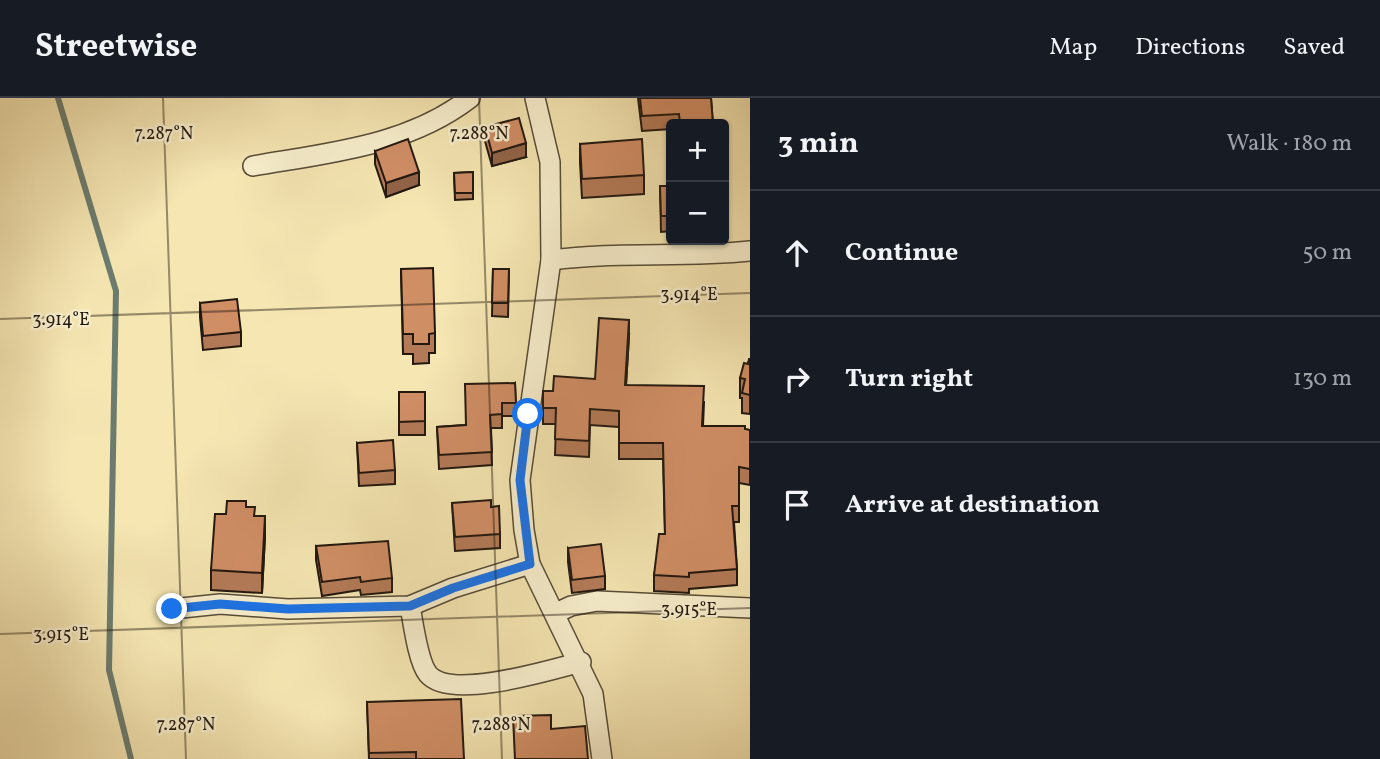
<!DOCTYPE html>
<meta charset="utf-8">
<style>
body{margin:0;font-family:Vollkorn,serif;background:#20242c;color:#f1f3f6}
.controls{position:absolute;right:21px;top:21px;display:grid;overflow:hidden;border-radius:7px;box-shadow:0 2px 5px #0004}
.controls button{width:63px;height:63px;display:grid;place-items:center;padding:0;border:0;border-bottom:2px solid #363941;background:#171b24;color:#f1f3f6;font:35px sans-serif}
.stop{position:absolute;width:21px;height:21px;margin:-16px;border:5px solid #1a73e8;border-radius:50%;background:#fff}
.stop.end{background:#1a73e8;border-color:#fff;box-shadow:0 2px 7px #0008}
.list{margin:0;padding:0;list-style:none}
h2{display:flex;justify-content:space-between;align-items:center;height:91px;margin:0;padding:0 28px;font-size:30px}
h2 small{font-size:23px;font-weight:400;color:#9ea1a6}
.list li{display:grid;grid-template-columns:46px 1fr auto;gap:21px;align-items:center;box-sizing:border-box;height:126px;padding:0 28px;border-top:2px solid #363941}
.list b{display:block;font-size:26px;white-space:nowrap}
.list em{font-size:23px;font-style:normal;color:#9ea1a6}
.icon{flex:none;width:38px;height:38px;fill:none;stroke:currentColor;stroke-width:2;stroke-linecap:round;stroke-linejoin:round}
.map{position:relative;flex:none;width:750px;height:661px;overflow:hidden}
header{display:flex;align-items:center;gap:42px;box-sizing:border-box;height:98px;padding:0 35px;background:#171b24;border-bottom:2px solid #363941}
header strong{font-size:33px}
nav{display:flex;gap:38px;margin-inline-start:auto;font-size:24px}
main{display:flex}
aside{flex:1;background:#171b24}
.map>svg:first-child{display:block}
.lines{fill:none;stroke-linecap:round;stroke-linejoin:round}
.stream{stroke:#6b7c6f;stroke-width:6}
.street-casing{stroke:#574c38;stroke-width:22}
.street{stroke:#f8efcd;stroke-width:19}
.wall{fill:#b37a57;stroke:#221810;stroke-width:2}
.shaded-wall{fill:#926347;stroke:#221810;stroke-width:2}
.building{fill:#d08e65;stroke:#221810;stroke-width:2}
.route{stroke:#1a73e8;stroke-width:9}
.ticks{fill:none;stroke:#221810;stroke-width:2;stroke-opacity:0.45}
.ticks-label{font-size:18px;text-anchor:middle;fill:#221810;stroke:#f8efcd;stroke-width:5;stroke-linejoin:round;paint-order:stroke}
</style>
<header>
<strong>Streetwise</strong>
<nav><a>Map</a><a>Directions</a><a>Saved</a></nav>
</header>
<main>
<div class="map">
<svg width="750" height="661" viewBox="0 0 750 661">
<rect width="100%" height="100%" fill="#f5e6b2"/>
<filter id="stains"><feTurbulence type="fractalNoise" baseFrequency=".00286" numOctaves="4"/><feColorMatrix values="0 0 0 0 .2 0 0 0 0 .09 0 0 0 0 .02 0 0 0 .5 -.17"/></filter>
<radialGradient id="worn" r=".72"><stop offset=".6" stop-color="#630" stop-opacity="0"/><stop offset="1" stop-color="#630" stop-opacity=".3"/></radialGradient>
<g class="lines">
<!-- stream -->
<path class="stream" d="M 58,0 L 116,193 L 109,572 L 131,661"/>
<defs>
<g id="street">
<path d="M 535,0 L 550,64 L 551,162 L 520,382 L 524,432 L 530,466 L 593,596 L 602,661"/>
<path d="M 253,68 C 328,55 408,48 470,0"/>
<path d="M 551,162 C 618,153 684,160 750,153"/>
<path d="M 410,508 C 413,524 418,564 428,576 C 450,603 550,572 581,564"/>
<path d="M 172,511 L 220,506 L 288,511 L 410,508 L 453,490 L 530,466"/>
<path d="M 556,515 L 571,508 L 597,503 L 750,510"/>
</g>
</defs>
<!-- street casing -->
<use href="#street" class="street-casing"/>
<!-- street -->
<use href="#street" class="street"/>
</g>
<!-- wall -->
<g class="wall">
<path d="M 638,0 L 711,0 L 713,26 L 671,26 L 671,31 L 642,33 Z"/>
<path d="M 485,29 L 526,59 L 492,68 L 485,43 Z"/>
<path d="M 580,46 L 644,77 L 644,96 L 582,100 L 580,65 Z"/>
<path d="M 375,53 L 419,87 L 386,99 L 375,66 Z"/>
<path d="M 473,74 L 473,101 L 455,102 L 454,75 Z"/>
<path d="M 660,88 L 671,88 L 671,133 L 661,134 Z"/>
<path d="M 695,142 L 717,142 L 717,143 L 695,144 Z"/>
<path d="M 401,171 L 435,235 L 435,255 L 429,255 L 429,265 L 413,266 L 413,256 L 403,256 Z"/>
<path d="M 493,171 L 509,171 L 508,219 L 492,218 Z"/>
<path d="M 200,205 L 241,234 L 241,248 L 203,252 L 200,219 Z"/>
<path d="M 629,238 L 626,287 L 704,304 L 703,328 L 750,332 L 750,387 L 739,385 L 739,424 L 734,424 L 737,471 L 737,487 L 689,491 L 689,495 L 654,493 L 654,477 L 665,436 L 663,361 L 619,361 L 619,329 L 590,327 L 589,359 L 555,357 L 556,326 L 543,326 L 543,293 L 553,293 L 595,281 Z"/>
<path d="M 750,261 L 750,316 L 742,315 L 742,300 L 740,300 L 740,280 Z"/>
<path d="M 515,285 L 516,318 L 502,318 L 502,330 L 491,330 L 492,367 L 439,371 L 437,329 L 465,327 Z"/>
<rect x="399" y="294" width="26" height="43"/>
<path d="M 357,345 L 395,372 L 395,386 L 359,388 Z"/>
<path d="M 452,405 L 491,409 L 500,436 L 500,450 L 455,453 Z"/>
<path d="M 246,409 L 255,418 L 265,438 L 262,495 L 211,492 L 211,472 L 226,416 Z"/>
<path d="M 316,448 L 392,480 L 392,494 L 361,497 L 360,492 L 322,498 L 316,462 Z"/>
<path d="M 568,450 L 605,478 L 605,491 L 572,495 L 568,464 Z"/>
<path d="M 367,604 L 464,661 L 369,661 Z"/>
</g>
<!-- shaded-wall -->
<g class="shaded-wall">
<path d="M 526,45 L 526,59 L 492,68 L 492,55 Z"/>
<path d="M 419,74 L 419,87 L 386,99 L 386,85 Z"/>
<path d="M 629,222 L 629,238 L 625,303 L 625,287 Z"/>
<path d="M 265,418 L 265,438 L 262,495 L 262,475 Z"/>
</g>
<!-- building -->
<g class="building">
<path d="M 640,0 L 711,0 L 713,26 L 680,26 L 679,16 L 642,18 Z"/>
<path d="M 519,20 L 526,45 L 492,55 L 485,29 Z"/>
<path d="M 408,41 L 419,74 L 386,85 L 375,53 Z"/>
<path d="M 642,41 L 644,77 L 582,81 L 580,46 Z"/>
<path d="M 473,74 L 473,95 L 455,95 L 454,75 Z"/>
<path d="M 660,88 L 671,88 L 671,118 L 661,118 Z"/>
<path d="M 433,170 L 435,235 L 429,236 L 429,246 L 413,246 L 413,236 L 403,236 L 401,171 Z"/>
<path d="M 493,171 L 509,171 L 508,205 L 492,205 Z"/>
<path d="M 237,201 L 241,234 L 203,238 L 200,205 Z"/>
<path d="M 599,220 L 629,222 L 625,287 L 704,288 L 702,328 L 745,328 L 745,331 L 750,332 L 750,371 L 739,369 L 739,408 L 732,408 L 737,471 L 689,475 L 689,479 L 654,477 L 659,436 L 665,436 L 663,345 L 619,345 L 619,313 L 590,311 L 589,343 L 555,341 L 556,310 L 543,310 L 543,293 L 553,293 L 554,278 L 595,281 Z"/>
<path d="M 749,261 L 750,261 L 750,297 L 742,295 L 745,281 L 740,280 L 744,265 L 748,266 Z"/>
<path d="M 515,285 L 516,305 L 502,305 L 502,316 L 490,317 L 492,354 L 439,357 L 437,329 L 466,327 L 465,286 Z"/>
<path d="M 399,294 L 425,294 L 425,323 L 399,324 Z"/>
<path d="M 393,342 L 395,372 L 359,375 L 357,345 Z"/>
<path d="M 491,402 L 491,409 L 499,408 L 500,436 L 455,439 L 452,405 Z"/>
<path d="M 227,403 L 246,403 L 246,409 L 255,409 L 254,418 L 265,418 L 262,475 L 211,472 L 215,416 L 226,416 Z"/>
<path d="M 388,443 L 392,480 L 361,484 L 360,479 L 322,484 L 316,448 Z"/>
<path d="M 601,446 L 605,478 L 572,482 L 568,450 Z"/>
<path d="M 461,601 L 464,661 L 416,661 L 416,654 L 369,655 L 367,604 Z"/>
<path d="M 551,617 L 551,631 L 585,628 L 588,661 L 515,661 L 513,618 Z"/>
</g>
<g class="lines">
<!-- route -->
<path class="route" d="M 172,511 L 220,506 L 288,511 L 410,508 L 453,490 L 530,466 L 520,382 L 528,316"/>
</g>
<!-- ticks -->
<path class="ticks" d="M 163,0 L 186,661M 479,0 L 502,661M 0,221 L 750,195M 0,536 L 750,510"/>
<g class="ticks-label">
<text x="164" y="41">7.287°N</text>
<text x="479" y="41">7.288°N</text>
<text x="689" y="202">3.914°E</text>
<text x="61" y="227">3.914°E</text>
<text x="689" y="517">3.915°E</text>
<text x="61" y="542">3.915°E</text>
<text x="186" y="632">7.287°N</text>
<text x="501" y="632">7.288°N</text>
</g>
<rect width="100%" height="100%" filter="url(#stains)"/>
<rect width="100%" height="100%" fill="url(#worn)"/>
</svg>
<div class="controls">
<button>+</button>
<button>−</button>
</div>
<div class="stop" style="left:528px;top:316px"></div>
<div class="stop end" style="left:172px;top:511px"></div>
</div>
<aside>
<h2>3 min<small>Walk · 180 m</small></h2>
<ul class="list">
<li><svg class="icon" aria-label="ahead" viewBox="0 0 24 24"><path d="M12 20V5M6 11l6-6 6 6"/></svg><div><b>Continue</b></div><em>50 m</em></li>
<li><svg class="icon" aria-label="right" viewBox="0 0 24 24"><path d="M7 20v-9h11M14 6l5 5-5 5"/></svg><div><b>Turn right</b></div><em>130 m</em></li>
<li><svg class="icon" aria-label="arrive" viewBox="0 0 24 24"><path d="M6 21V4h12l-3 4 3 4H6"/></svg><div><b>Arrive at destination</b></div></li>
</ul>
</aside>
</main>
